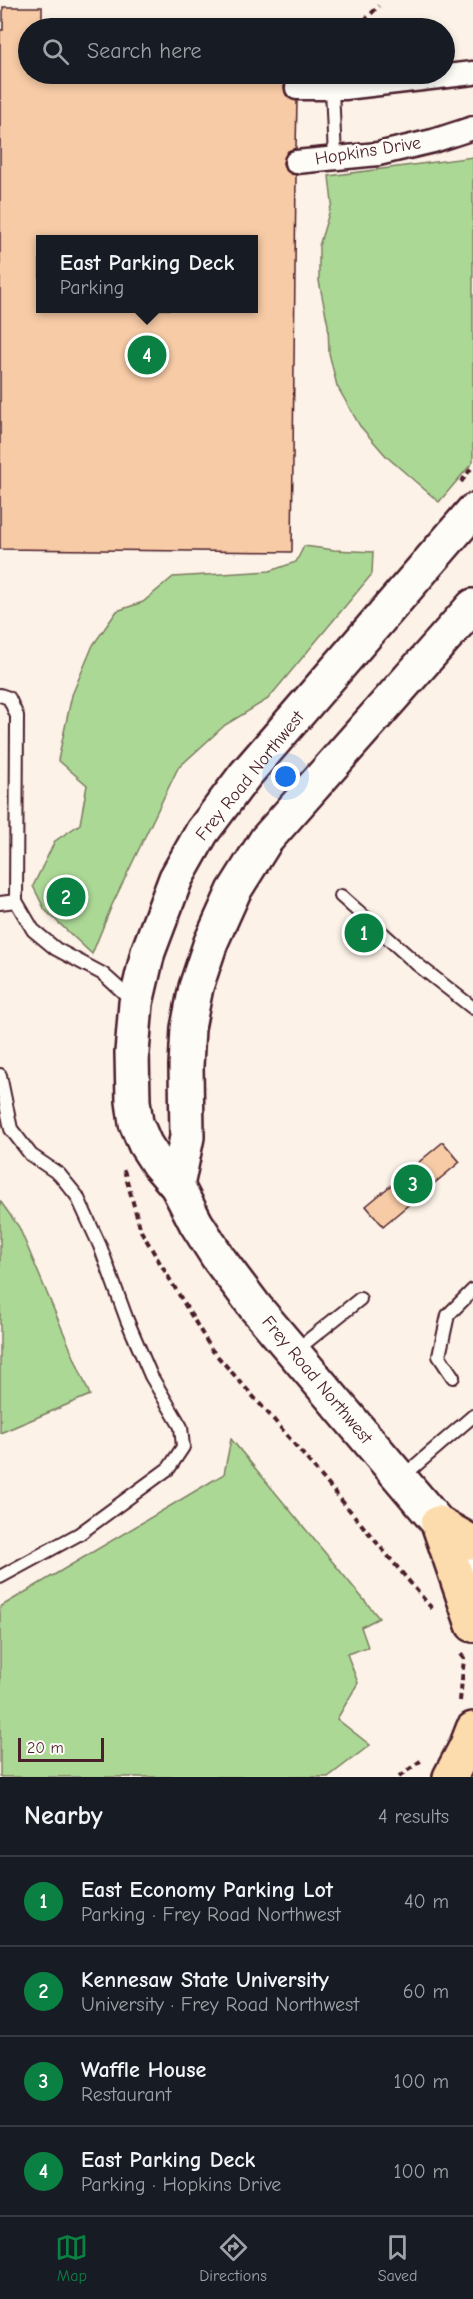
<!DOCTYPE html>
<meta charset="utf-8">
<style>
body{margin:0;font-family:"Comic Neue",sans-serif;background:#242831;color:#f1f3f6}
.scale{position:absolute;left:18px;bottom:15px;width:86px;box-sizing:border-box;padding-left:6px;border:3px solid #4a1f2b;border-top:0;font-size:16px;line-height:21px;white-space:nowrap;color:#4a1f2b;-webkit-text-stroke:4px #fdfcf7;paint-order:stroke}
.you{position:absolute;left:286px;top:777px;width:21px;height:21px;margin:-15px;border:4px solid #fff;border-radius:50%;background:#1a73e8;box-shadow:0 0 0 9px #1a73e833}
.badge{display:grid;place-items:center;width:39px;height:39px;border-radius:50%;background:#0b8043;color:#fff;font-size:20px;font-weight:700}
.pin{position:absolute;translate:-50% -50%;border:3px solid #fff;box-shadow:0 2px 6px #0006}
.popup{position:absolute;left:36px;top:235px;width:222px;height:78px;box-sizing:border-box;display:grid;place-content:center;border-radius:0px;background:#171b24;filter:drop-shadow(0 2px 4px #0005);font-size:20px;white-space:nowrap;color:#9ea1a6}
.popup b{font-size:22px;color:#f1f3f6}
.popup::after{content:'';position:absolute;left:50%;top:100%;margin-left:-12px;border:12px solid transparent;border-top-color:#171b24}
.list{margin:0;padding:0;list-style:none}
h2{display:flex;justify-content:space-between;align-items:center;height:78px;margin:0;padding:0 24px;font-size:26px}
h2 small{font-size:20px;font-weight:400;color:#9ea1a6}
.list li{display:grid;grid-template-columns:39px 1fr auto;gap:18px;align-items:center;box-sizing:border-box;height:90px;padding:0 24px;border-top:2px solid #363941}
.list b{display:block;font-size:22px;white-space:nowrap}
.list p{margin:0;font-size:20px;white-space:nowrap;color:#9ea1a6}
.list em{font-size:20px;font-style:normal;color:#9ea1a6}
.icon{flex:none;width:33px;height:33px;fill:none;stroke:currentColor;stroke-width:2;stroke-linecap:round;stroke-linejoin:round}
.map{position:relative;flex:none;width:473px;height:1777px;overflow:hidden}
.search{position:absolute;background:#171b24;box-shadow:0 3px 9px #0003;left:18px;right:18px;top:18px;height:66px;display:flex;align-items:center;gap:15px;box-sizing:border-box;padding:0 21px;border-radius:33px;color:#9ea1a6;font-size:22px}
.sheet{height:438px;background:#171b24}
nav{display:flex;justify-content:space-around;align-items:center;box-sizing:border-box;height:84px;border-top:2px solid #363941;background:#171b24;font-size:16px;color:#9ea1a6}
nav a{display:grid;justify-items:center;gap:3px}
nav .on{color:#0b8043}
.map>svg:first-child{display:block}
.green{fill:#acd896;stroke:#7b7c60;stroke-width:1.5}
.building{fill:#f7cba6;stroke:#4a1f2b;stroke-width:1.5;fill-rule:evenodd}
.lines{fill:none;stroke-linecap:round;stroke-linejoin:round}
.service-casing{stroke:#4a1f2b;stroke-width:16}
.minor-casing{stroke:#4a1f2b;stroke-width:27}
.secondary-casing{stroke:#4a1f2b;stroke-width:38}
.primary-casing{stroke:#4a1f2b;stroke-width:38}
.motorway-casing{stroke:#4a1f2b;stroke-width:38}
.path{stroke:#4a1f2b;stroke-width:4;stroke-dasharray:6 4.5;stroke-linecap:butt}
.service{stroke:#fdfcf7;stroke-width:12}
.minor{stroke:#fdfcf7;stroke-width:22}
.secondary{stroke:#fdfcf7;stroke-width:33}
.primary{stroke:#fcdcac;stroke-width:33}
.motorway{stroke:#fcdcac;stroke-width:33}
.labels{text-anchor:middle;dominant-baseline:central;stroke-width:5;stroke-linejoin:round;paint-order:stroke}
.street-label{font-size:18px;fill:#4a1f2b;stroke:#fdfcf7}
</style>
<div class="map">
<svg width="473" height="1777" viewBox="0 0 473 1777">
<rect width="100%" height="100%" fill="#fcf2e7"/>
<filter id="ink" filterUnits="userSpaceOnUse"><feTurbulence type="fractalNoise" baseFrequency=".0167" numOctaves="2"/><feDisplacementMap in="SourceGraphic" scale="12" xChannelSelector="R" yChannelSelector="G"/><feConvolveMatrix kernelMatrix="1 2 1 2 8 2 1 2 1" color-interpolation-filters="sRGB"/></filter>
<g filter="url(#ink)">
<!-- green -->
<g class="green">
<path d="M 473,157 L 473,462 L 439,502 L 387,457 L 360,426 L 337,386 L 329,353 L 328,325 L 319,281 L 319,246 L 332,203 L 329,176 Z"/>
<path d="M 304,546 L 334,550 L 373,552 L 372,574 L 268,699 L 225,725 L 178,768 L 112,905 L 92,954 L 45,910 L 33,886 L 55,841 L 80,824 L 87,785 L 58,760 L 72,695 L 93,645 L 117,611 L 143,602 L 173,577 L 270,571 L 296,562 Z"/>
<path d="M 0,1201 L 19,1227 L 90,1395 L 0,1433 Z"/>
<path d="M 231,1439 L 379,1618 L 361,1627 L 368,1647 L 347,1654 L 358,1683 L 337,1719 L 370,1745 L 328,1777 L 0,1777 L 0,1607 L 224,1474 Z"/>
</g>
<!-- building -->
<g class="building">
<path d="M 3,7 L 42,7 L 42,28 L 28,28 L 28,74 L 297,74 L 286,81 L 284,87 L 286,95 L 297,101 L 296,148 L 288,151 L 283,163 L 285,170 L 296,175 L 292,552 L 0,549 L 0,30 L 3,30 ZM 40,240 L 254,240 L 254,309 L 40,309 Z"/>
<path d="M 443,1142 L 460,1162 L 383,1226 L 366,1206 Z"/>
</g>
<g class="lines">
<defs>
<g id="service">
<path d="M 332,88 L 335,158"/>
<path d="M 0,695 L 9,698 L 17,716 L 16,901 L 0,903"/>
<path d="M 341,896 L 418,965 L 473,1008"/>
<path d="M 16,901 L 33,930 L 56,949 L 103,974 L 133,1001"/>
<path d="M 0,1075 L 11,1129 L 31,1155 L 59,1174 L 77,1196 L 100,1246 L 127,1320 L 151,1376 L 181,1427 L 183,1447 L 169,1468 L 79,1534 L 0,1577"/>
<path d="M 295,1351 L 360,1299"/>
<path d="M 453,1377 L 439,1356 L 448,1315 L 473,1290"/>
<path d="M 401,1478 L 473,1416"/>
</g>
<g id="minor">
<path d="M 297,88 L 345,88 L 473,73"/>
<path d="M 296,162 L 378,154 L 433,141 L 473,128"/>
</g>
<g id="secondary">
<path d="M 473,511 L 245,775 L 202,832 L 176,878 L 148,952 L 136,1003 L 132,1053 L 133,1101 L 136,1123 L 145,1144 L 158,1164 L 177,1186 L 196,1223 L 219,1259 L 256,1308 L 473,1564"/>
<path d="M 177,1186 L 187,1137 L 186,1066 L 188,1028 L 196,987 L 211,942 L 234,891 L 266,840 L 473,606"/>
</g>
<g id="primary">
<path d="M 438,1523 L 473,1625"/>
<path d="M 450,1777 L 466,1747 L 473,1729"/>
</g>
<path id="motorway" d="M 438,1523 L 473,1543"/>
</defs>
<!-- service casing -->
<use href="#service" class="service-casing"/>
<!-- minor casing -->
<use href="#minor" class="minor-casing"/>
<!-- secondary casing -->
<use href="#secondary" class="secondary-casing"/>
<!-- primary casing -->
<use href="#primary" class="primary-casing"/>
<!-- motorway casing -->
<use href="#motorway" class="motorway-casing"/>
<!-- path -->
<g class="path">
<path d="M 356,28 L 379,6"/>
<path d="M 461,482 L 473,466"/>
<path d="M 124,1170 L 141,1231 L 212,1350 L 275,1421 L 434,1611"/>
<path d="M 460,1701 L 464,1658 L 460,1653"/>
<path d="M 399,1777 L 423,1759"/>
</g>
<!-- service -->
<use href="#service" class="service"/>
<!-- minor -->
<use href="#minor" class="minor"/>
<!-- secondary -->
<use href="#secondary" class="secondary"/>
<!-- primary -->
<use href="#primary" class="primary"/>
<!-- motorway -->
<use href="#motorway" class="motorway"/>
</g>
</g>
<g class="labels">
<!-- street labels -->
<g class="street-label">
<text transform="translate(368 151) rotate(-9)">Hopkins Drive</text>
<text transform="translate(250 776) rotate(-51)">Frey Road Northwest</text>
<text transform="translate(317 1380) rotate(50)">Frey Road Northwest</text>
</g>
</g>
</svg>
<div class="scale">20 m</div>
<div class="you"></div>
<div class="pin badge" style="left:364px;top:933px">1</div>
<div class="pin badge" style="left:66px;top:897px">2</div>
<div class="pin badge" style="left:413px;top:1184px">3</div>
<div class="pin badge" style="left:147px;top:355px">4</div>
<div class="popup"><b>East Parking Deck</b>Parking</div>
<div class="search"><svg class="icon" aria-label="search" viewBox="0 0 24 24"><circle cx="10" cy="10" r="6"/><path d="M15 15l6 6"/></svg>Search here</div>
</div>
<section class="sheet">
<h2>Nearby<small>4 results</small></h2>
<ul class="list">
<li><span class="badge">1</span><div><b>East Economy Parking Lot</b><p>Parking · Frey Road Northwest</p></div><em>40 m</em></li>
<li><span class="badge">2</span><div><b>Kennesaw State University</b><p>University · Frey Road Northwest</p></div><em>60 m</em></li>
<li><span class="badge">3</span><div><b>Waffle House</b><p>Restaurant</p></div><em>100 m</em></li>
<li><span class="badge">4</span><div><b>East Parking Deck</b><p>Parking · Hopkins Drive</p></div><em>100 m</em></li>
</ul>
</section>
<nav>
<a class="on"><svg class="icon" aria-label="map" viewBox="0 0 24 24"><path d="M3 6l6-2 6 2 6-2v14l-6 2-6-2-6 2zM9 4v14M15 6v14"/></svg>Map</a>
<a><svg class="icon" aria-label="directions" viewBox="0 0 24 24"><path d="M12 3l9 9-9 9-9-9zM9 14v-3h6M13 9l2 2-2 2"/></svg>Directions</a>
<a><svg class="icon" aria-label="saved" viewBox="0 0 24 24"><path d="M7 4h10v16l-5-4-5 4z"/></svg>Saved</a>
</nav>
